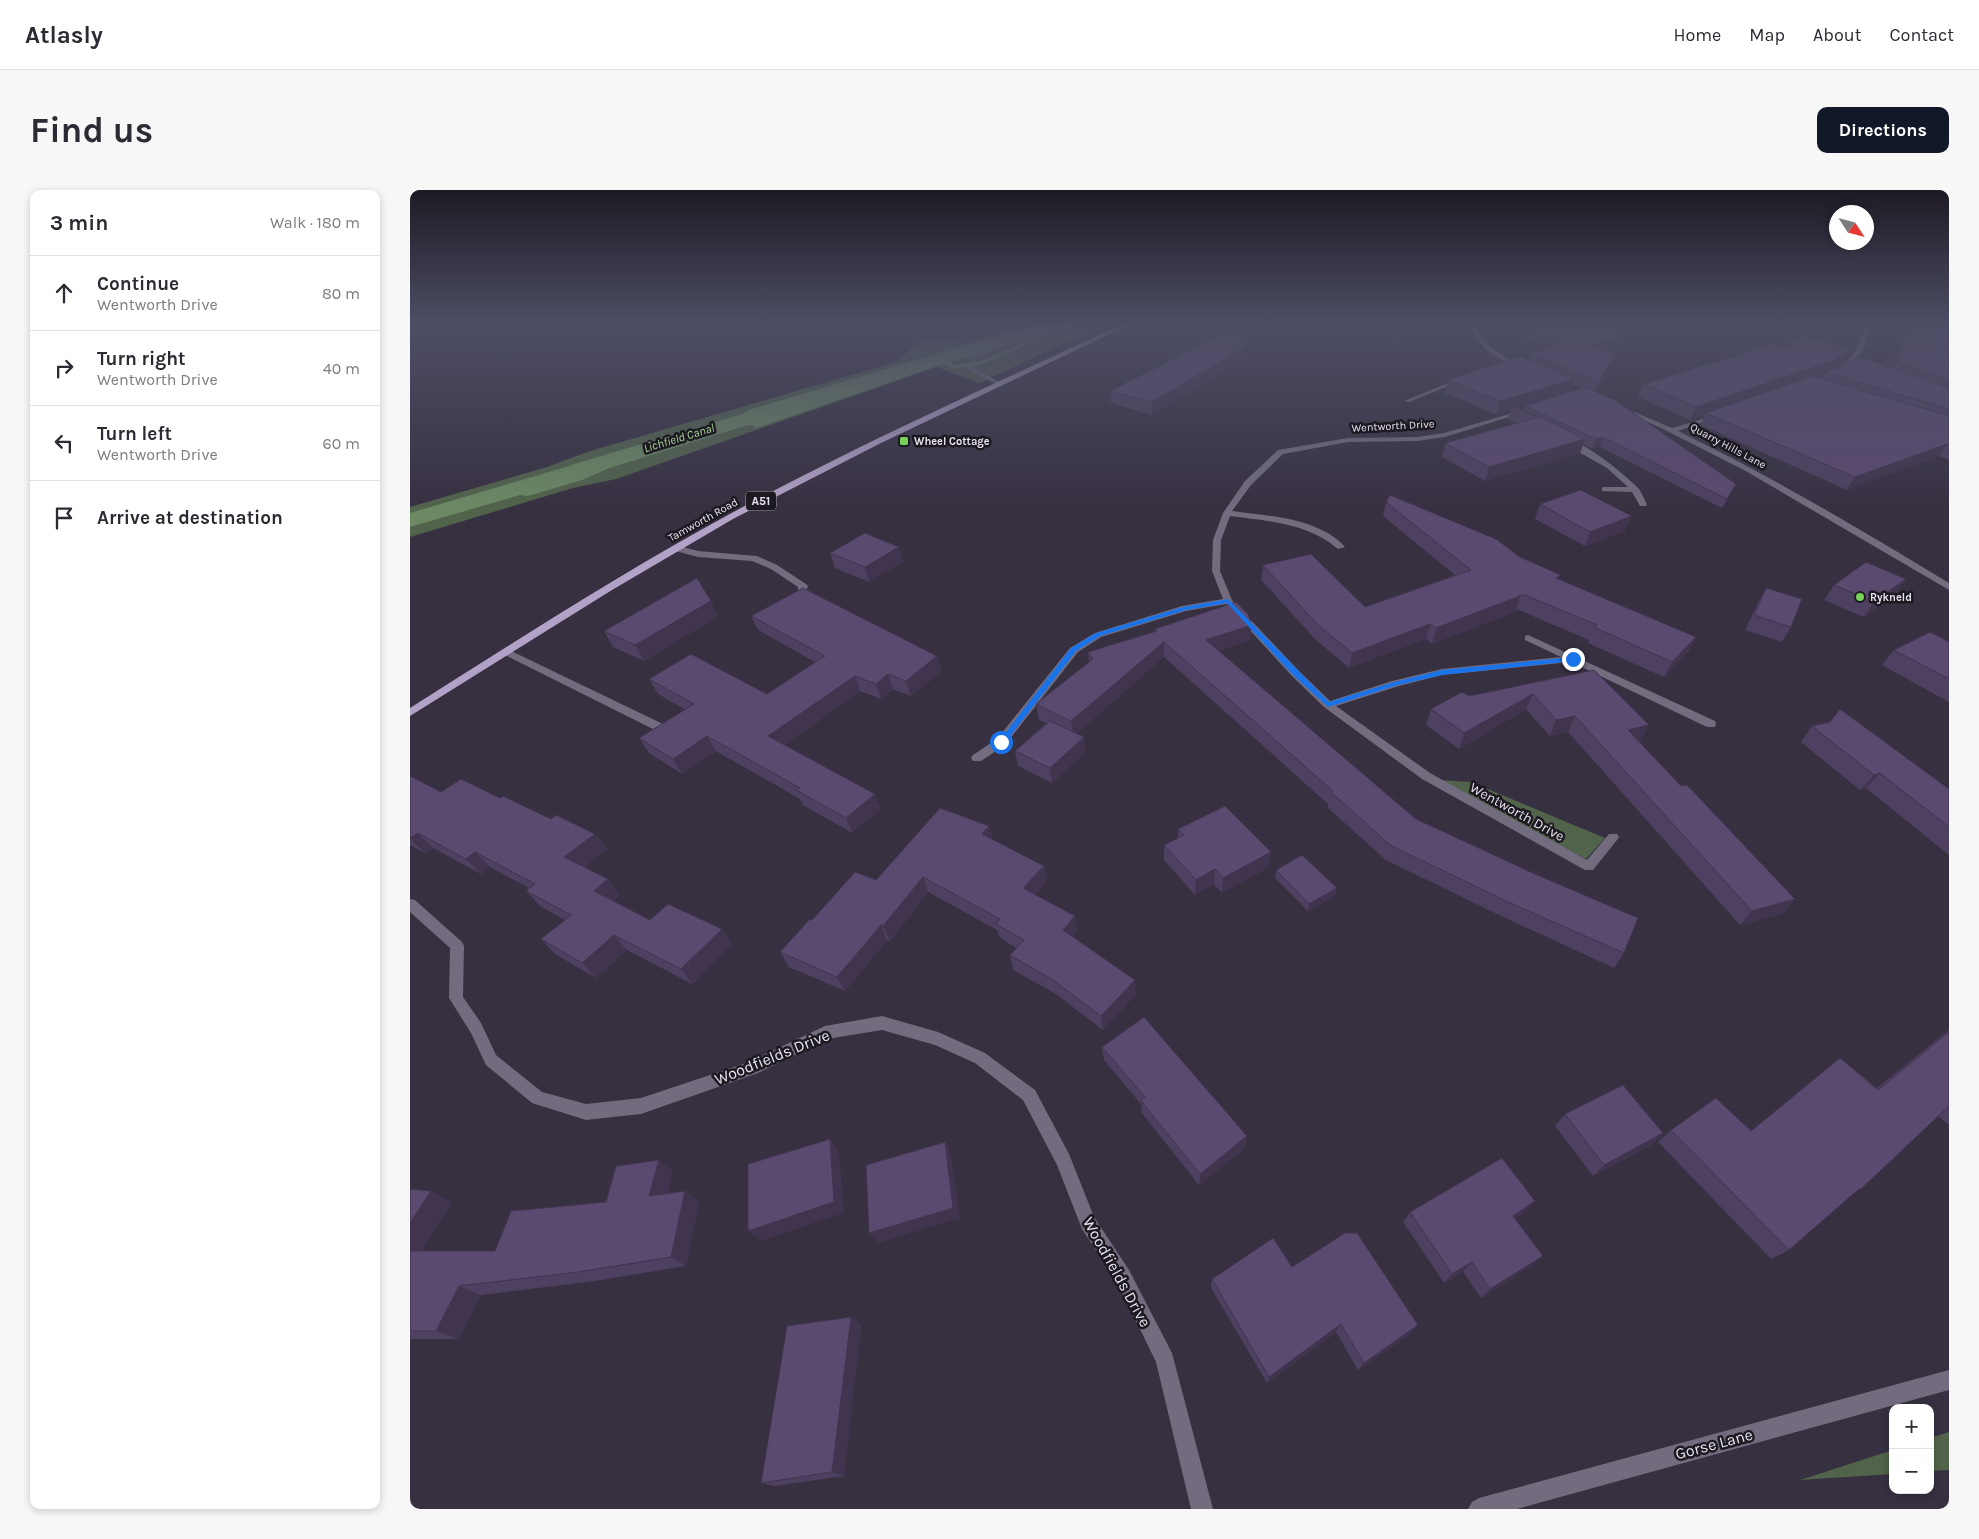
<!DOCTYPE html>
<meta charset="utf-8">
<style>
body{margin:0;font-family:Karla,sans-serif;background:#f7f7f7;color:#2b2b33}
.controls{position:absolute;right:15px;bottom:15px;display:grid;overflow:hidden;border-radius:10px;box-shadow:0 2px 8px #0003}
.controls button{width:45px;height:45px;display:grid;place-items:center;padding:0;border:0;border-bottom:1px solid #e1e1e2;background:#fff;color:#2b2b33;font:25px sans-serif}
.compass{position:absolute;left:1419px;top:15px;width:45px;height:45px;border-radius:50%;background:#fff;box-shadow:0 2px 8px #0003;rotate:126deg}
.stop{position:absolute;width:15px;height:15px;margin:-11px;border:4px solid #1a73e8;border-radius:50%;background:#fff}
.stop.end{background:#1a73e8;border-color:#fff;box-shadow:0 1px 5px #0008}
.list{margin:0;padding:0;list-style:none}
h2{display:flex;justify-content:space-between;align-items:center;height:65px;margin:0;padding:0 20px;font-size:21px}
h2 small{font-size:16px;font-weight:400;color:#7c7c81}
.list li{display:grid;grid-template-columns:32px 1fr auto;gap:15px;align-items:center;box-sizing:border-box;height:75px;padding:0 20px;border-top:1px solid #e1e1e2}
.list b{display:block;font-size:19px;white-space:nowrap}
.list p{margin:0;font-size:16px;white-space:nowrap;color:#7c7c81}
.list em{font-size:16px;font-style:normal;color:#7c7c81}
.icon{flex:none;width:28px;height:28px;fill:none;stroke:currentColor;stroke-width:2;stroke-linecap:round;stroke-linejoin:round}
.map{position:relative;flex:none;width:1539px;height:1319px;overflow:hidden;border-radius:10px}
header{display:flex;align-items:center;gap:30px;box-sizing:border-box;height:70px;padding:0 25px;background:#fff;border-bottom:1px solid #e1e1e2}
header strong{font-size:24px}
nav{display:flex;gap:28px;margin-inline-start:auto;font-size:18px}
.intro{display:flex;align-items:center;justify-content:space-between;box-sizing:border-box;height:120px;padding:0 30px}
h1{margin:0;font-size:35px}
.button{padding:12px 22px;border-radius:10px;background:#111827;color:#fff;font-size:18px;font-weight:700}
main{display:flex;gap:30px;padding:0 30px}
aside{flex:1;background:#fff;border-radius:10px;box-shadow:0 2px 8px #0003}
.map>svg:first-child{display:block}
.green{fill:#51634b}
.water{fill:#6c8964}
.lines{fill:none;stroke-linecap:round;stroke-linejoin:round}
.stream{fill:#6c8964;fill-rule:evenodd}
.canal{fill:#6c8964;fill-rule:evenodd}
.service{fill:#736c7e;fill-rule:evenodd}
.minor{fill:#736c7e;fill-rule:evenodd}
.primary{fill:#b2a2c7;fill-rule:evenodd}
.wall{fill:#4e4060;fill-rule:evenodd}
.shaded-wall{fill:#40344e}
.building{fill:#5b4a70;stroke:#40344e}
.route{fill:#1a73e8}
.poi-dot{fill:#77d259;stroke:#1d1921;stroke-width:2}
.labels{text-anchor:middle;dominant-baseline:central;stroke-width:5;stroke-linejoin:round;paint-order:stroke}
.far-street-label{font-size:11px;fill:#e7e2ed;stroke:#1d1921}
.far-poi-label{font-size:11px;font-weight:bold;fill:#e7e2ed;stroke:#1d1921;text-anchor:start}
.far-water-label{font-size:12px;font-style:italic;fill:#a7d599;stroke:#1d1921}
.shield{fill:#1d1921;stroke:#aaa6b0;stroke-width:1}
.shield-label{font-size:12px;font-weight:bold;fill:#e7e2ed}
.street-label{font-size:14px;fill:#e7e2ed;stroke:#1d1921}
.near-street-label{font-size:16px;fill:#e7e2ed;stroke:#1d1921}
</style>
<header>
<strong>Atlasly</strong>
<nav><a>Home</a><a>Map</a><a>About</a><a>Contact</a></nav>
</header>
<div class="intro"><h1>Find us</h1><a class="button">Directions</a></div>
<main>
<aside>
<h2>3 min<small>Walk · 180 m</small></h2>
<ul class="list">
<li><svg class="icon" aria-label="ahead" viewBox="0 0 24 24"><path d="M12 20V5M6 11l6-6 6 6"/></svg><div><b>Continue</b><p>Wentworth Drive</p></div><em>80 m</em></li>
<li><svg class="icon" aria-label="right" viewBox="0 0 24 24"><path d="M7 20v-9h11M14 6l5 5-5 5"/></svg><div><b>Turn right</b><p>Wentworth Drive</p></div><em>40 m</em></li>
<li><svg class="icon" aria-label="left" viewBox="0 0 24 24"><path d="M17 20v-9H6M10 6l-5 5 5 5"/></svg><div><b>Turn left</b><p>Wentworth Drive</p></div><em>60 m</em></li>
<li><svg class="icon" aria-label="arrive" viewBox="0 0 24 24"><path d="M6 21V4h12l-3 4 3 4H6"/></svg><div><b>Arrive at destination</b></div></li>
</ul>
</aside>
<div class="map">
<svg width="1539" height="1319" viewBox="0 0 1539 1319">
<rect width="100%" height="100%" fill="#373041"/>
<!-- green -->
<g class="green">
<path d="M 626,133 L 700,133 L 569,193 L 527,177 L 206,289 L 163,298 L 0,347 L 0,317 L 137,277 L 177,262 L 486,172 L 507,153 L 525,150 L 554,153 Z"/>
<path d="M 1029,590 L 1061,592 L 1195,648 L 1176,669 L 1102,631 Z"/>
<path d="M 1539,1242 L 1539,1280 L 1520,1281 L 1520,1248 Z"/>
<path d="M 1483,1260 L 1483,1284 L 1390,1290 Z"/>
</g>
<!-- water -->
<g class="water">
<path d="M 562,158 L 567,161 L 536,170 L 510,182 L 346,238 L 343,235 L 331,235 L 318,238 L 313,234 L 342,219 L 506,170 Z"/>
<path d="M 218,263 L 222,268 L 172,290 L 118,306 L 110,305 L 0,337 L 0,323 L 159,276 Z"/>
</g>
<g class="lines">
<!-- stream -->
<path class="stream" d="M 642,141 L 647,142 L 571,175 L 543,179 L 526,169 L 531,168 L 544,175 L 570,171 Z"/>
<!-- canal -->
<g class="canal">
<path d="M 634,133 L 663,133 L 660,137 L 520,178 L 513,180 L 506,178 L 503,174 L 506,170 Z"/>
<path d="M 366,214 L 373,216 L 377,220 L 373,224 L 177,285 L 169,287 L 161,285 L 157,280 L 161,275 Z"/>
</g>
<!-- service -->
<g class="service">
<path d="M 558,177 L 562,177 L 593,194 L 588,195 L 558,179 Z"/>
<path d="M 1051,188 L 1056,189 L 999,212 L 994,211 Z"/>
<path d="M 265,355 L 288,361 L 347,366 L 367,375 L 396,394 L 398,396 L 394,408 L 388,408 L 388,397 L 361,379 L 342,371 L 288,367 L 262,360 L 261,358 Z"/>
<path d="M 97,459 L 255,535 L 256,538 L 255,541 L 247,541 L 93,464 L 93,460 Z"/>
</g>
<!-- minor -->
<g class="minor">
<path d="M 1058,133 L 1064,133 C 1075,157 1090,165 1113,175 L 1113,177 C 1108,177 1103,175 1098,173 C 1078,164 1067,153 1058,133 Z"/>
<path d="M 1457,133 L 1463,133 C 1458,148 1449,180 1430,179 L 1430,177 C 1446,166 1451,151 1457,133 Z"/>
<path d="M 1210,216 L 1262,238 L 1310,224 L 1310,226 L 1268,241 C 1361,286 1450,339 1539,393 L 1539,400 L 1334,280 L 1251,238 L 1208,219 L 1207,218 Z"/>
<path d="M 1113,220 L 1118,221 L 1035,247 L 1007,251 L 938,252 L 873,264 L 841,295 L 822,321 C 859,326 909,328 935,357 L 928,359 C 897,333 858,331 820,326 L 811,350 L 810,381 L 822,410 L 889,481 L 920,511 L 982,491 L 1032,479 L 1151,467 L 1115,450 L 1115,446 L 1118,445 L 1305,531 L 1306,534 L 1305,537 L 1297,537 L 1161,472 L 1032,485 L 989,496 L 926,516 L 1020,583 L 1177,670 L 1199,644 L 1207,644 L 1209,647 L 1207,650 L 1183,680 L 1175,680 L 1012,589 L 914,517 L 881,485 L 816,414 L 776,421 L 691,447 L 668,462 L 595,555 L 571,571 L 563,571 L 561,568 L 563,565 L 587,549 L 660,458 L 685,443 L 772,416 L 813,409 L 802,381 L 803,350 L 813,323 L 835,291 L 868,260 L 938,248 L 1007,247 L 1034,243 Z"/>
<path d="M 1153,249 C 1172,248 1215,285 1228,298 C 1231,301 1234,309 1237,314 L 1236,316 L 1230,316 L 1222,302 L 1192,301 L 1192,297 L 1218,297 L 1197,278 L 1153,253 Z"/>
<path d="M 0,709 L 5,710 L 52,752 L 54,756 L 53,807 L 71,833 L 86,865 L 132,902 L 176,914 L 231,908 L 339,872 L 415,836 L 472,826 L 528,842 L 575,863 L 625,900 L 659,964 L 684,1027 L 719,1080 L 762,1163 L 803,1319 L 781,1319 L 746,1172 L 707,1092 L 672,1039 L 647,975 L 613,910 L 565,873 L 525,855 L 472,840 L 417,849 L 348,883 L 231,924 L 176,930 L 122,913 L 76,875 L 61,843 L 39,808 L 40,758 L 0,722 Z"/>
<path d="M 1539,1180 L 1539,1200 L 1107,1319 L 1058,1319 L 1062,1312 L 1069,1308 Z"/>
</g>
<!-- primary -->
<path class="primary" d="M 715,133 L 723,133 L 471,253 L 323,329 L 202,400 L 0,526 L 0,518 C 105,452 209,384 318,325 C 447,255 582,195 715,133 Z"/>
</g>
<!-- wall -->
<g class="wall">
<path d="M 937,133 L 1030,133 L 987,148 L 977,144 L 972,146 Z"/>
<path d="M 1072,133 L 1230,133 L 1195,160 L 1202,175 L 1186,202 L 1326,294 L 1312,318 L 1190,257 L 1183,259 L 1173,254 L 1170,263 L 1075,291 L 1032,267 L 1035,253 L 1108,233 L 1098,230 L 1101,220 L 1087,225 L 1035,203 L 1038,190 L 1118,169 L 1119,164 L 1138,157 ZM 1163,194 L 1172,198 L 1161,202 ZM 1155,203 L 1115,216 L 1114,221 L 1107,218 Z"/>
<path d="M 1498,133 L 1539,133 L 1539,270 L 1529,266 L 1437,300 L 1291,235 L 1295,225 L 1280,230 L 1228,207 L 1233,194 L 1378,158 L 1444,159 L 1437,171 L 1427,177 L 1474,175 L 1478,168 L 1486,170 ZM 1413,184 L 1411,189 L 1405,187 Z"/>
<path d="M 835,157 L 835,168 L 742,225 L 701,213 L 700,201 Z"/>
<path d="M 976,312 L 1110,367 L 1149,390 L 1286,447 L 1278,462 L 1254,487 L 1178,453 L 1179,450 L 1109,420 L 1105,420 L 1105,422 L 1022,454 L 1016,449 L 939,478 L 905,449 L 851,390 L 853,375 L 955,417 L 1045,385 L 973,326 Z"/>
<path d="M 1130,314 L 1215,341 L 1175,356 L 1125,329 Z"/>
<path d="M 489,357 L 493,372 L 459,392 L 425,378 L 420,363 Z"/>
<path d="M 1496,389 L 1485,404 L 1454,427 L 1414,410 L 1424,395 Z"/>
<path d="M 1356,398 L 1381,437 L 1372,452 L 1335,440 L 1348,413 Z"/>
<path d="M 308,426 L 234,471 L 203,457 L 194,441 Z"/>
<path d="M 341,426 L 527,466 L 531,481 L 501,506 L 483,499 L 471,509 L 450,501 L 374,555 L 465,604 L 471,619 L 442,643 L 393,615 L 390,609 L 306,561 L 272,584 L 239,563 L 229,548 L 276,520 L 248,504 L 239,489 L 357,504 L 405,472 L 348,440 Z"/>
<path d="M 745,439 L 840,450 L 809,461 L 1006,629 L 1214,763 L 1204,778 L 1089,725 L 976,670 L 918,618 L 918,614 L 754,467 L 667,543 L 676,562 L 642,593 L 608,576 L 605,561 L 636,533 L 629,530 L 626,514 L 679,472 L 678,462 L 745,441 Z"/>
<path d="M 1539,452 L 1539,512 L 1472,475 L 1484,460 Z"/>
<path d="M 1184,480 L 1231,551 L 1229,551 L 1271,596 L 1385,709 L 1372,724 L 1330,735 L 1158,542 L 1140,546 L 1116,519 L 1049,559 L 1016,535 L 1021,519 L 1059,506 Z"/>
<path d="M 1402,536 L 1539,599 L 1539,665 L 1456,598 L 1450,600 L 1391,552 Z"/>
<path d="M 0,586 L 31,602 L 90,608 L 141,629 L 185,644 L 197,659 L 174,677 L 210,704 L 203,711 L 240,730 L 312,739 L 322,754 L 282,794 L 217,760 L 186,788 L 145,764 L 131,749 L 155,730 L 130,716 L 116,701 L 119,698 L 80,677 L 71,684 L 23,658 L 15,663 L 0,655 Z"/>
<path d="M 768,639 L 859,677 L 812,703 L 804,694 L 785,705 L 754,670 L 754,655 L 768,648 Z"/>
<path d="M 583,650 L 634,676 L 637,691 L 624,705 L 665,726 L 667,741 L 663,746 L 726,804 L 693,840 L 646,804 L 603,780 L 600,765 L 606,758 L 590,748 L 587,740 L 518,702 L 480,751 L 477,750 L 435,801 L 379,777 L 370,762 L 402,730 L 466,690 Z"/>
<path d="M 866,680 L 927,698 L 925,706 L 898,721 L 865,688 Z"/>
<path d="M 1539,840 L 1539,935 L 1528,926 L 1451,999 L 1444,1003 L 1379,1060 L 1361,1069 L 1248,952 L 1261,940 L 1341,941 L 1430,868 L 1467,898 Z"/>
<path d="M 692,857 L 837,946 L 835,958 L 789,995 L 732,923 L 731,914 L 694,870 Z"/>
<path d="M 1155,924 L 1253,943 L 1241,955 L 1183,986 L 1145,936 Z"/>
<path d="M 263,981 L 257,1004 L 289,1012 L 276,1076 L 185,1091 L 71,1105 L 49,1149 L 0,1149 L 0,999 L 42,1012 L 11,1061 L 85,1061 Z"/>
<path d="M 1125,1011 L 1115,1022 L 1105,1028 L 1122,1075 L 1071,1108 L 1053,1082 L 1034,1093 L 993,1032 L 1000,1022 Z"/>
<path d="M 882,1077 L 1001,1143 L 948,1180 L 926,1142 L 857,1193 L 801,1098 L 802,1089 Z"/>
<path d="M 441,1127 L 451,1135 L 434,1286 L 365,1296 L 351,1293 Z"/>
</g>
<!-- shaded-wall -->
<g class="shaded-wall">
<path d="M 1002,133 L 1030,133 L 987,148 L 989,138 Z"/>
<path d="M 1221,133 L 1230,133 L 1197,159 L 1179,166 L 1183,155 Z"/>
<path d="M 979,134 L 977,144 L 972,146 L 974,136 Z"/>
<path d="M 835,157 L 835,168 L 742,225 L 742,212 Z"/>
<path d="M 1444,159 L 1437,171 L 1418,182 L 1414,182 L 1413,184 L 1299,224 L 1296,223 L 1295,225 L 1280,230 L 1286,217 Z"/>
<path d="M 1205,164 L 1202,175 L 1185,203 L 1189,192 Z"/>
<path d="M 1165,189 L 1161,202 L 1107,218 L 1102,216 L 1101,220 L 1087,225 L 1090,211 Z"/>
<path d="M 1193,247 L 1190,257 L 1183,259 L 1186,249 Z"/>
<path d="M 1175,249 L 1170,263 L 1075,291 L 1079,277 Z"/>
<path d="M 1537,254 L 1529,266 L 1437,300 L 1445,287 Z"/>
<path d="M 1326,294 L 1321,304 L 1312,318 L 1317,309 Z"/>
<path d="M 1222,326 L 1215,341 L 1175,356 L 1180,342 Z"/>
<path d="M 489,357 L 493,372 L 459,392 L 455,377 Z"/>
<path d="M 1496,389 L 1485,404 L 1454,427 L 1464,412 Z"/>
<path d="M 1110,406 L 1105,422 L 1022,454 L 1026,438 Z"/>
<path d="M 301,411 L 308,426 L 234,471 L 225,455 Z"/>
<path d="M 1020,434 L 1016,449 L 939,478 L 942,463 Z"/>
<path d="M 842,435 L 840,450 L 796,466 L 796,450 Z"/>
<path d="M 1286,447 L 1278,462 L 1254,487 L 1262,472 Z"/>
<path d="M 754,452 L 754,467 L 663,546 L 661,531 Z"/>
<path d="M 527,466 L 531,481 L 501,506 L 496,491 Z"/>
<path d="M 478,484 L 483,499 L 471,509 L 466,494 Z"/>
<path d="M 445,486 L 450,501 L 365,561 L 358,546 Z"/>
<path d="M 1123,504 L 1116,519 L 1049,559 L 1054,543 Z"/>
<path d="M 1165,526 L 1158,542 L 1140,546 L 1146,530 Z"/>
<path d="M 1239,535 L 1231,551 L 1210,555 L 1218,540 Z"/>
<path d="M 297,546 L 306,561 L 272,584 L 263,569 Z"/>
<path d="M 674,547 L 676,562 L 642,593 L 640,578 Z"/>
<path d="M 1470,583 L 1456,598 L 1450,600 L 1464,585 Z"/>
<path d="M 465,604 L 471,619 L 442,643 L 436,628 Z"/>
<path d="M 579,636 L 583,651 L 572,644 Z"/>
<path d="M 8,643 L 23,658 L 15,663 L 0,649 L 0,648 Z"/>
<path d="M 185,644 L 197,659 L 167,682 L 154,667 Z"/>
<path d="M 65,662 L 80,677 L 71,684 L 56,669 Z"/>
<path d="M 861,662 L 859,677 L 812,703 L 813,688 Z"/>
<path d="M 634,676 L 637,691 L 616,713 L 613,698 Z"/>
<path d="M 805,679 L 804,694 L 785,705 L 786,690 Z"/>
<path d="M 513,687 L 518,702 L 480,751 L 473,736 Z"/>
<path d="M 198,689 L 210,704 L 197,716 L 184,701 Z"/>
<path d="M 927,698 L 925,706 L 898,721 L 899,714 Z"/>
<path d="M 1385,709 L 1372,724 L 1330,735 L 1342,721 Z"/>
<path d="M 665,726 L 667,741 L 656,754 L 653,740 Z"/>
<path d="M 471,735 L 477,750 L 435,801 L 427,787 Z"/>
<path d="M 312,739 L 322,754 L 282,794 L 271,779 Z"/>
<path d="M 204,745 L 217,760 L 186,788 L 172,773 Z"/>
<path d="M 725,790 L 726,804 L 693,840 L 691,826 Z"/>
<path d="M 1253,943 L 1241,955 L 1183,986 L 1194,975 Z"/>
<path d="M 837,946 L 835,958 L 789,995 L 790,984 Z"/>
<path d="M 420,949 L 429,961 L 434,1023 L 351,1051 L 338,1041 Z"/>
<path d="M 535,952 L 541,964 L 550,1028 L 468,1053 L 459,1043 Z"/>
<path d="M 249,970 L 263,981 L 254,1017 L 239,1006 Z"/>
<path d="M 21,1001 L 42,1012 L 5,1070 L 0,1068 L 0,1033 Z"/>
<path d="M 275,1001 L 289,1012 L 276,1076 L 261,1067 Z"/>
<path d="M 1125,1011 L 1115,1022 L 1093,1036 L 1103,1026 Z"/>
<path d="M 1133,1066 L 1122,1075 L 1071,1108 L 1080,1099 Z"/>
<path d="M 1062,1072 L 1053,1082 L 1034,1093 L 1042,1084 Z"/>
<path d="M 49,1096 L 71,1105 L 49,1149 L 26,1141 Z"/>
<path d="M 441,1127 L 451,1135 L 434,1286 L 422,1282 Z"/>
<path d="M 931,1134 L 926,1142 L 857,1193 L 859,1187 Z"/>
<path d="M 1008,1135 L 1001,1143 L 948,1180 L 954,1173 Z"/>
</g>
<!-- building -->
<g class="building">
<path d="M 967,133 L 1002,133 L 989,138 L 979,134 L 974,136 Z"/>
<path d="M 1103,133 L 1221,133 L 1200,149 L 1183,155 L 1205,164 L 1189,192 L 1119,164 L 1155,151 Z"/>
<path d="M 1501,133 L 1539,133 L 1539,191 L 1478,168 L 1489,171 Z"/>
<path d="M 825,138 L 835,157 L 742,212 L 700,201 Z"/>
<path d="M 1390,146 L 1444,159 L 1425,170 L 1286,217 L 1233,194 L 1322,167 L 1359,153 L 1378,158 L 1381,151 Z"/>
<path d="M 1109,166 L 1165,189 L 1090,211 L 1038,190 Z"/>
<path d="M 1448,166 L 1539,198 L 1539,219 L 1414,182 L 1430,176 Z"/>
<path d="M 1402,186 L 1539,226 L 1539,254 L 1537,254 L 1445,287 L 1296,223 Z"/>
<path d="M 1175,197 L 1205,210 L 1326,294 L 1317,309 L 1193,247 L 1186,249 L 1115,216 Z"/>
<path d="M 1102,216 L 1135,229 L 1175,249 L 1079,277 L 1035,253 L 1130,227 Z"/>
<path d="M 1171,300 L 1222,326 L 1180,342 L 1130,314 Z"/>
<path d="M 980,305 L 1086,349 L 1110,367 L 1151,385 L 1146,388 L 1286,447 L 1262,472 L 1184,437 L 1187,435 L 1115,405 L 1109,405 L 1110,406 L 1026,438 L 1020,434 L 942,463 L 907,434 L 853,375 L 901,364 L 955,417 L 1061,380 L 976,312 Z"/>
<path d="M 455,343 L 489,357 L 455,377 L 420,363 Z"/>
<path d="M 1456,372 L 1496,389 L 1464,412 L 1424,395 Z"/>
<path d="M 287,388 L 301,411 L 225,455 L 194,441 Z"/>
<path d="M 393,398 L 527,466 L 496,491 L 478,484 L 466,494 L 445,486 L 358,546 L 465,604 L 436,628 L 386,600 L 390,598 L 297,546 L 263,569 L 229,548 L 284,514 L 239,489 L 281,464 L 357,504 L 415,466 L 341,426 Z"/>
<path d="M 1356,398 L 1392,409 L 1381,437 L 1344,425 Z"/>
<path d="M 826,412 L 838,424 L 842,435 L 796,450 L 1006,629 L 1125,684 L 1228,728 L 1214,763 L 1096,711 L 980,655 L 921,602 L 923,601 L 754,452 L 661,531 L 626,514 L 683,469 L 678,462 L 747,441 L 745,439 Z"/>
<path d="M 1520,442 L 1539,452 L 1539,489 L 1484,460 Z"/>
<path d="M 1184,480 L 1239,535 L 1218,540 L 1271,596 L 1277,595 L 1385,709 L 1342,721 L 1165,526 L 1146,530 L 1123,504 L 1054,543 L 1021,519 L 1052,502 L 1059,506 Z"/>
<path d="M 1430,519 L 1539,599 L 1539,637 L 1470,583 L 1464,585 L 1402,536 L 1420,532 Z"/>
<path d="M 640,531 L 674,547 L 640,578 L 605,561 Z"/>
<path d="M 0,586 L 31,602 L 51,589 L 90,608 L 93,606 L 141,629 L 146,625 L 185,644 L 154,667 L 198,689 L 184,701 L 240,730 L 258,714 L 312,739 L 271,779 L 204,745 L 172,773 L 131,749 L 161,725 L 116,701 L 125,694 L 65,662 L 56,669 L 8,643 L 0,648 Z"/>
<path d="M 815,616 L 861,662 L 813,688 L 805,679 L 786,690 L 754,655 L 774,645 L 768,639 Z"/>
<path d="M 530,618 L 579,636 L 572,644 L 634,676 L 613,698 L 665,726 L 653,740 L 725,790 L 691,826 L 643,790 L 600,765 L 614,750 L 586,734 L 590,729 L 513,687 L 473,736 L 471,735 L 427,787 L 370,762 L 400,729 L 402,730 L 445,682 L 466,690 Z"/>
<path d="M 892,665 L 927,698 L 899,714 L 866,680 Z"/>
<path d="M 734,827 L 837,946 L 790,984 L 731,911 L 735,907 L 692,857 Z"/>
<path d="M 1539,842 L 1539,916 L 1451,999 L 1450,998 L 1379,1060 L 1261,940 L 1306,908 L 1341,941 L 1430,868 L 1468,900 Z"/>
<path d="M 1213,895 L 1253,943 L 1194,975 L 1155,924 Z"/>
<path d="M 420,949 L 424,1012 L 338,1041 L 338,974 Z"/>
<path d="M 535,952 L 543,1018 L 459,1043 L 456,975 Z"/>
<path d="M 1092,968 L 1125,1011 L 1103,1026 L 1133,1066 L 1080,1099 L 1062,1072 L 1042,1084 L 1000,1022 Z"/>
<path d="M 249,970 L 239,1006 L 275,1001 L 261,1067 L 168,1082 L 49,1096 L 26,1141 L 0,1141 L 0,1061 L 85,1061 L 101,1021 L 196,1012 L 206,976 Z"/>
<path d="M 0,999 L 21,1001 L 0,1033 Z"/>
<path d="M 935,1043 L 947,1043 L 1008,1135 L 954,1173 L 931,1134 L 859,1187 L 802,1089 L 863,1048 L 882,1077 Z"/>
<path d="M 441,1127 L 422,1282 L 351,1293 L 377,1136 Z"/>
</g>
<!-- sky -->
<linearGradient id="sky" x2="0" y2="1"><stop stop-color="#1e1a24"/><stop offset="0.42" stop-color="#4d4e65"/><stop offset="1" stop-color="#4d4e65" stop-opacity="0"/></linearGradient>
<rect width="1539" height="318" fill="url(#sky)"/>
<!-- route -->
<path class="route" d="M 818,409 L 919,512 L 984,492 L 1032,480 L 1163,467 L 1166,469 L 1163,471 L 1032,485 L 988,495 L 918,517 L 883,485 L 817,413 L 776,420 L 690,446 L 666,461 L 594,554 L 589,554 L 589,551 L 661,458 L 686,443 L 773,417 Z"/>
<!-- markers -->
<g class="poi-dot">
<rect x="489" y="246" width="10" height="10" rx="2.5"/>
<circle cx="1450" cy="407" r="5"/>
</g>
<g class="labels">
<!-- far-street labels -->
<g class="far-street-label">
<text transform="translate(983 236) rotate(-3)">Wentworth Drive</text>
<text transform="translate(1318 256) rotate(28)">Quarry Hills Lane</text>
<text transform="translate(293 330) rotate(-29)">Tamworth Road</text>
</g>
<!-- far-poi labels -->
<g class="far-poi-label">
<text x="504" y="251">Wheel Cottage</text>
<text x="1460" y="407">Rykneld</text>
</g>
<!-- far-water labels -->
<g class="far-water-label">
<text transform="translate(269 248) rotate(-17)">Lichfield Canal</text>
</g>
<!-- shield labels -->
<rect class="shield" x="336" y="301.5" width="30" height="19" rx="4"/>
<g class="shield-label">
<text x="351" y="311">A51</text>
</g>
<!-- street labels -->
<g class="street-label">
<text transform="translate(1107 622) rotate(29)">Wentworth Drive</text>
</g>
<!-- near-street labels -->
<g class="near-street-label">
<text transform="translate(362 867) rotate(-22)">Woodfields Drive</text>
<text transform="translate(707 1082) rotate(61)">Woodfields Drive</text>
<text transform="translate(1304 1254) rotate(-15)">Gorse Lane</text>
</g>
</g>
</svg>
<div class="controls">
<button>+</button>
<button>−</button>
</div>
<svg class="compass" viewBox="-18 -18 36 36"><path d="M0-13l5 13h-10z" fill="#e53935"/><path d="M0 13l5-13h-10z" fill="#7c7c81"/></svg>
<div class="stop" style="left:591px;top:552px"></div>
<div class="stop end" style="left:1163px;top:469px"></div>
</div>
</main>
